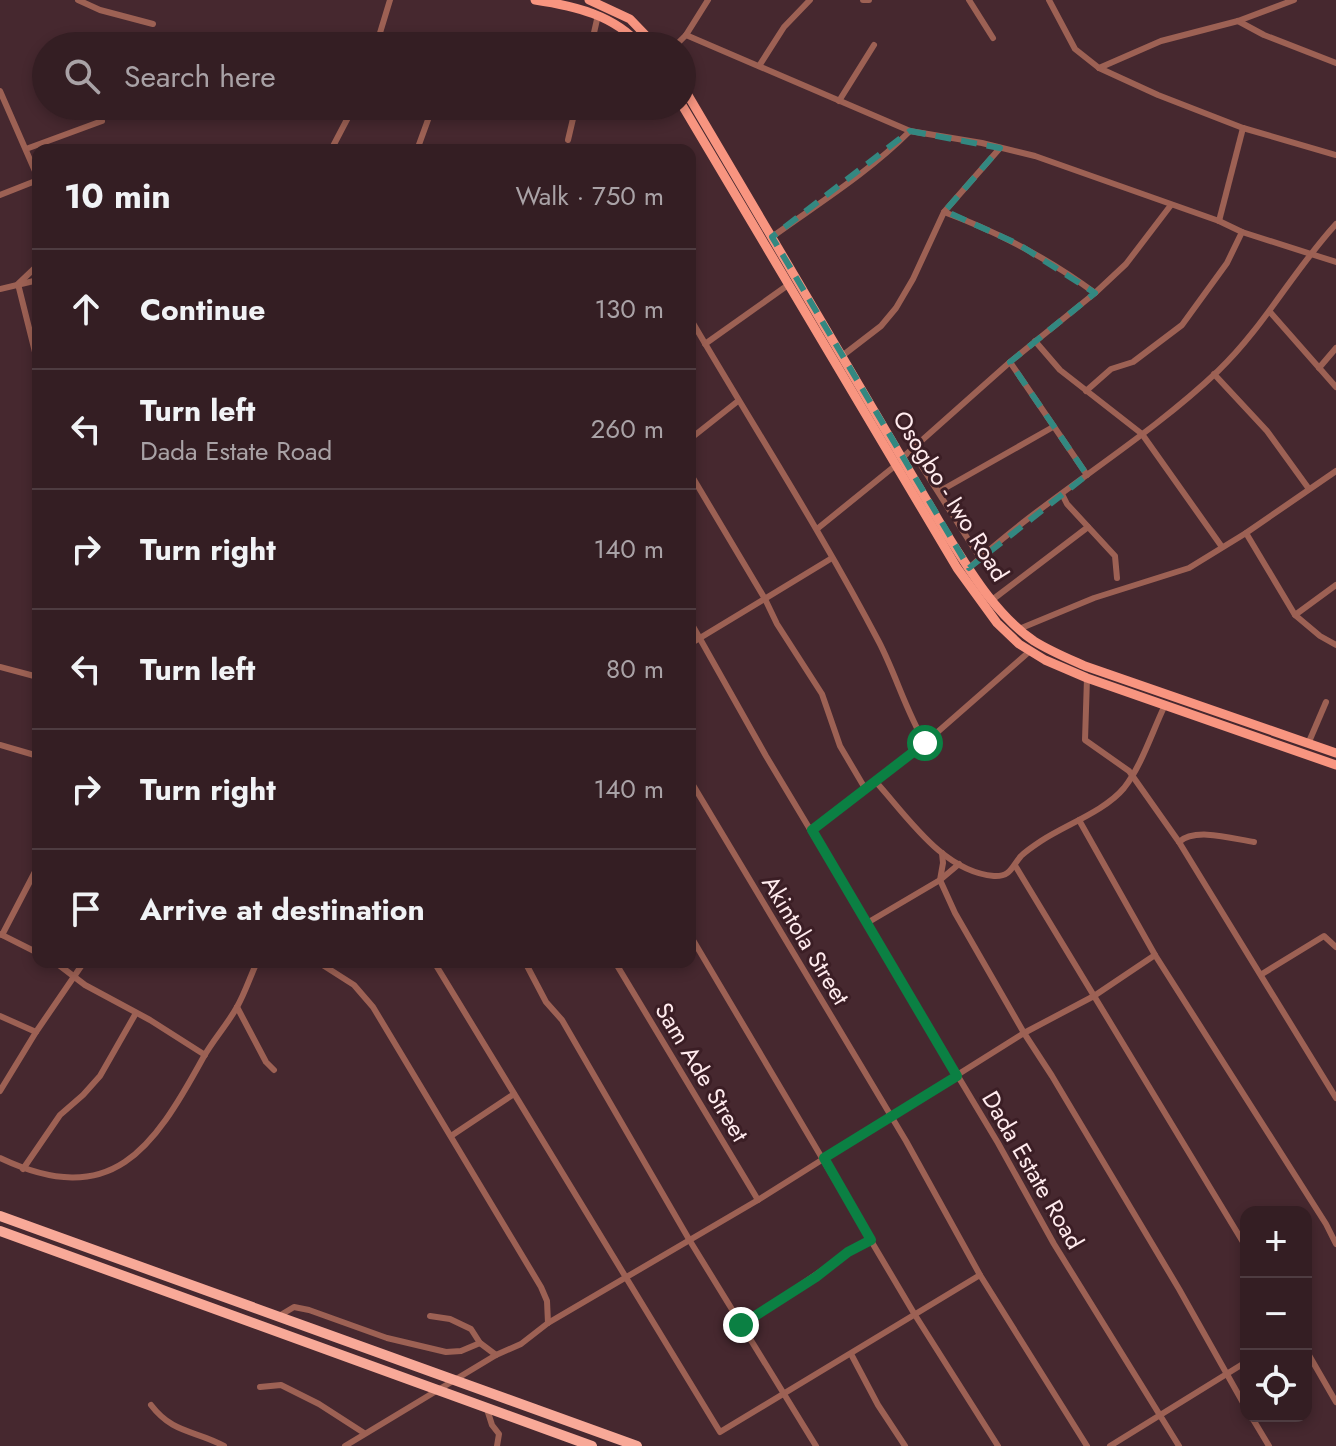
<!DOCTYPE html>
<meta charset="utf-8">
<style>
body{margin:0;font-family:Jost,sans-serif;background:#3f2b30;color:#f1f3f6}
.controls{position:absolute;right:24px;bottom:24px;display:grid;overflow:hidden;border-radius:16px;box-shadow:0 4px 12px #0003}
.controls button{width:72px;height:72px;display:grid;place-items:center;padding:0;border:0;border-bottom:2px solid #4e3c41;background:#341e23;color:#f1f3f6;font:40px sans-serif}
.stop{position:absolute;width:24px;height:24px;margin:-18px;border:6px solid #0b8043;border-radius:50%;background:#fff}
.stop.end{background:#0b8043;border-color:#fff;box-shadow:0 2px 8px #0008}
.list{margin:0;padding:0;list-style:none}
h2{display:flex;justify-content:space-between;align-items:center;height:104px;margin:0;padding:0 32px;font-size:34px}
h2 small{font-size:26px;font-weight:400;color:#a9a2a6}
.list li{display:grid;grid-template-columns:52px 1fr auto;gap:24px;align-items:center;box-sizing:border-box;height:120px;padding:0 32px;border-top:2px solid #4e3c41}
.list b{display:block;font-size:30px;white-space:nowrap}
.list p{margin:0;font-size:26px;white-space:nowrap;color:#a9a2a6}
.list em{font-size:26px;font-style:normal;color:#a9a2a6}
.icon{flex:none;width:44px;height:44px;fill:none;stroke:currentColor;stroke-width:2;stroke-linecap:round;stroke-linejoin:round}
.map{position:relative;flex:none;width:1336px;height:1446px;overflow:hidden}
.search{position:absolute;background:#341e23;box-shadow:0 4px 12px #0003;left:32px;top:32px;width:664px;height:88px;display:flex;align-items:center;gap:20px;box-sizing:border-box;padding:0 28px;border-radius:44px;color:#a9a2a6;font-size:30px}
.panel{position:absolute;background:#341e23;box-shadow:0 4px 12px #0003;left:32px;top:144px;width:664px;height:824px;border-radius:16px}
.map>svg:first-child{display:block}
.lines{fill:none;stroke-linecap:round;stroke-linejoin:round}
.minor{stroke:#9d6154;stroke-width:6}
.primary{stroke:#f89580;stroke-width:9}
.trunk{stroke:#f8a998;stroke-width:10}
.route{stroke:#0b8043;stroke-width:10}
.marked{fill:none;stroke:#338881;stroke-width:6;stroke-dasharray:16 10;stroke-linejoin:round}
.labels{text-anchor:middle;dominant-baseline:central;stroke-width:6;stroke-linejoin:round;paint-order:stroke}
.street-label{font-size:24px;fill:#ffebee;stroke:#3b1e25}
</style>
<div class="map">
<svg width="1336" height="1446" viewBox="0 0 1336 1446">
<rect width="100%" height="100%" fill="#46282f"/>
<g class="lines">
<!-- minor -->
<g class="minor">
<path d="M 78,0 L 100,10 L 153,24"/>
<path d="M 863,0 L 869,0"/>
<path d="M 969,0 L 993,38"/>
<path d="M 1049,0 L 1075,49 L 1099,68 L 1158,95 L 1243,128 L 1336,155"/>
<path d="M 1238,21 L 1264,35 L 1336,63"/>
<path d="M 686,35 L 910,131 L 982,143 L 1035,156 L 1219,221 L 1242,232 L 1336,262"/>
<path d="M 376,46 L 390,0"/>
<path d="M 591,46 L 598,15"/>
<path d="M 675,46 L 686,35 L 708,0"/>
<path d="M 759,66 L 784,27 L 810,0"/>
<path d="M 1099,68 L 1161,41 L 1238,21 L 1294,0"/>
<path d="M 0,91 L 38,178"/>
<path d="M 839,101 L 874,45"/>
<path d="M 267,106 L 268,113 L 272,115 L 322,106"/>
<path d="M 568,140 L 576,106"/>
<path d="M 26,149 L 102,121"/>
<path d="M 331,150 L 354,106"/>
<path d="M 417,150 L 433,106"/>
<path d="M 0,195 L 38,180"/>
<path d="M 944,212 C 998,232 1049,259 1095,293"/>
<path d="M 1219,221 L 1243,128"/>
<path d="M 772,237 C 819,203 868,173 910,131"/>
<path d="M 38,265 L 18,284 L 38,364"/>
<path d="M 0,289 L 38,280"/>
<path d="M 1270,312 L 1336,387"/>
<path d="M 690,318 C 753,426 821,531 879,642 C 896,675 906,711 925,743"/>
<path d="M 1035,341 L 1060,370 L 1142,434 L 1222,547"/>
<path d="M 705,344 L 788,285"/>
<path d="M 842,356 L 881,326 L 896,308 L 913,279 L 944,212 L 1000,148"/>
<path d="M 1010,362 L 1087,475"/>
<path d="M 1319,368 L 1336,348"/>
<path d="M 1214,374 L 1267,431 L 1309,489"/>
<path d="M 1086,391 L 1111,369 L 1133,362 L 1182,325 L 1227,263 L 1242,232"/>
<path d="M 690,439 L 738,401"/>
<path d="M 912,451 L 980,558"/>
<path d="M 902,458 L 1010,362 L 1095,293 L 1126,264 L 1171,205"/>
<path d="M 690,473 L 765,599 L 777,624 L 822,694 L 840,746 L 866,790"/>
<path d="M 940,491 L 1053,427"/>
<path d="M 1062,494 L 1067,504 L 1115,556 L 1117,578"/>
<path d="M 817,529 L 896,465"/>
<path d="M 1246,533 L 1295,615 L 1320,636 L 1336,645"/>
<path d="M 969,568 C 1047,496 1141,444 1218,371 C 1264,327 1293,271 1336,224"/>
<path d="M 992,600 L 1088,527"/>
<path d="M 1295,615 L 1336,585"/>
<path d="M 690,621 L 766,756 L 998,1143 L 1054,1244 L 1179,1446"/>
<path d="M 1019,629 L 1094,598 L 1189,568 L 1246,533 L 1336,471"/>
<path d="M 690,644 L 832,558"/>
<path d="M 0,667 L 38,677"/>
<path d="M 1087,678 L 1085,740 L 1129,771 L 1179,842 L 1336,1098"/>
<path d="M 1308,744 L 1326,702"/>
<path d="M 0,745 L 38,756"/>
<path d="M 690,780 L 906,1141 L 980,1275 L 1087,1446"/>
<path d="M 876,782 C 907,816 943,872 994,876 C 1011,877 1012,866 1021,856 C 1026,851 1035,845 1041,841 C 1065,825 1105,811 1124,788 C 1142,765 1152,732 1165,705"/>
<path d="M 1079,820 L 1155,955 L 1326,1224 L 1336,1244"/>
<path d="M 812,830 L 925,743 L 1030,651"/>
<path d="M 1179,842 C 1195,827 1234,839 1254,842"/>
<path d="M 942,853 L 943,863 L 940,880 L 955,913 L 1024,1033 L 1052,1076 L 1179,1289 L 1246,1408"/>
<path d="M 1016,867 L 1246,1247"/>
<path d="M 867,923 L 940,880 L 959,864"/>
<path d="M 0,934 L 38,953"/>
<path d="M 2,935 L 38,866"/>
<path d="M 690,935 L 915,1315 L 998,1446"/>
<path d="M 55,962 L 85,985 L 150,1020 L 205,1055"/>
<path d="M 318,962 L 354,985 L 373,1007 L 541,1287 L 547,1301 L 548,1323"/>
<path d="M 434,962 L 720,1432 L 980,1275"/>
<path d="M 525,962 L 546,1002 L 562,1020 L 690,1241 L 816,1446"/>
<path d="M 615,962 L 758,1200"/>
<path d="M 1262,974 L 1324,936 L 1336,947"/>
<path d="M 237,1007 L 266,1062 L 274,1070"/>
<path d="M 0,1016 L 36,1032"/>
<path d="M 0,1091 L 36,1032 L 84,962"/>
<path d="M 451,1136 L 514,1094"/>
<path d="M 0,1158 C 112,1211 153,1149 203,1058 C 213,1040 227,1025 237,1007 C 245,993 250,977 257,962"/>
<path d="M 23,1169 L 60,1115 L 83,1095 L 100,1076 L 136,1013"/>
<path d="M 279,1316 L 294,1307 L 309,1310 L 387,1338 L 446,1352 L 461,1351 L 480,1343"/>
<path d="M 430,1316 L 450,1319 L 471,1329 L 480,1343 L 496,1355"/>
<path d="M 741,1325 C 786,1298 826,1264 871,1240"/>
<path d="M 1306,1350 L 1336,1402"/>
<path d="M 851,1354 L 878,1405 L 905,1446"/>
<path d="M 260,1387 L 281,1385 L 319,1404 L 364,1433"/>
<path d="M 151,1405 C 173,1434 195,1430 224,1446"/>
<path d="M 486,1406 L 492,1425 L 499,1434 L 497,1446"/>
<path d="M 1251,1416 L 1269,1446"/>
<path d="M 345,1446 L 496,1355 L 521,1344 L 548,1323 L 758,1200 L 1024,1033 L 1094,996 L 1155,955"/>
<path d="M 1110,1446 L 1246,1362"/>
</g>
<!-- primary -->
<g class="primary">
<path d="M 535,0 C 575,6 614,15 641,46"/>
<path d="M 589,0 L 630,19 L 656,46"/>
<path d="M 682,85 L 946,533 C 970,571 996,615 1034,641 C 1050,651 1067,658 1085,666 L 1336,753"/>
<path d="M 682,105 L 957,568 L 997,623 L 1019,644 L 1045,660 L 1087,678 L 1336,765"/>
</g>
<!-- trunk -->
<g class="trunk">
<path d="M 0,1216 L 637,1446"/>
<path d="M 0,1231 L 592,1446"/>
</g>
</g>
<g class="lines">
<!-- route -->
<path class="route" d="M 741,1325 L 816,1277 L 848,1252 L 871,1240 L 824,1158 L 957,1076 L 812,830 L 925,743"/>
</g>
<!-- marked area -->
<path class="marked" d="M 910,131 L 1000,148 L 945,211 L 1018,244 L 1095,293 L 1010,362 L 1087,475 L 969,568 L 772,237 Z"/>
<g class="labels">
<!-- street labels -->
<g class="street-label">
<text transform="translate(951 496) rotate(58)">Osogbo - Iwo Road</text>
<text transform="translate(806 940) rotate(59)">Akintola Street</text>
<text transform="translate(702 1072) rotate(59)">Sam Ade Street</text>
<text transform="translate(1033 1170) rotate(60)">Dada Estate Road</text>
</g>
</g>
</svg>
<div class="controls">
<button>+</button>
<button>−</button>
<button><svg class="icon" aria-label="locate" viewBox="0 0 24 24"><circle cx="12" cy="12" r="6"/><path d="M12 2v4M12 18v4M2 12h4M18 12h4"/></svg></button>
</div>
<div class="stop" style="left:925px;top:743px"></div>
<div class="stop end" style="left:741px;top:1325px"></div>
<div class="search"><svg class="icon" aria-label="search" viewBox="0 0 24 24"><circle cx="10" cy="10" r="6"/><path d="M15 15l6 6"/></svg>Search here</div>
<section class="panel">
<h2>10 min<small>Walk · 750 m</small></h2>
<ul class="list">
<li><svg class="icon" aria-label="ahead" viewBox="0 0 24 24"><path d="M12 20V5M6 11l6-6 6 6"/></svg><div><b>Continue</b></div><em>130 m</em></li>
<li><svg class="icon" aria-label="left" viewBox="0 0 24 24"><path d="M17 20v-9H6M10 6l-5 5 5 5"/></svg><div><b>Turn left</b><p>Dada Estate Road</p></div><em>260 m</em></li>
<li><svg class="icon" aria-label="right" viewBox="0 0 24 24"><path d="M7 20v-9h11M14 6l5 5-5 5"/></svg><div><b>Turn right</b></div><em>140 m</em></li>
<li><svg class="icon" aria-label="left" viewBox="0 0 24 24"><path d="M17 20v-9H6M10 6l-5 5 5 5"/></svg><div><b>Turn left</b></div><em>80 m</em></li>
<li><svg class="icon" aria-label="right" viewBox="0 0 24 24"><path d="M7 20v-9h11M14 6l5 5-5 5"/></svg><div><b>Turn right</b></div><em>140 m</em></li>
<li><svg class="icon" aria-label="arrive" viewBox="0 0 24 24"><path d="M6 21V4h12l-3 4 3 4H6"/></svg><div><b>Arrive at destination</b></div></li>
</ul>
</section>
</div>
